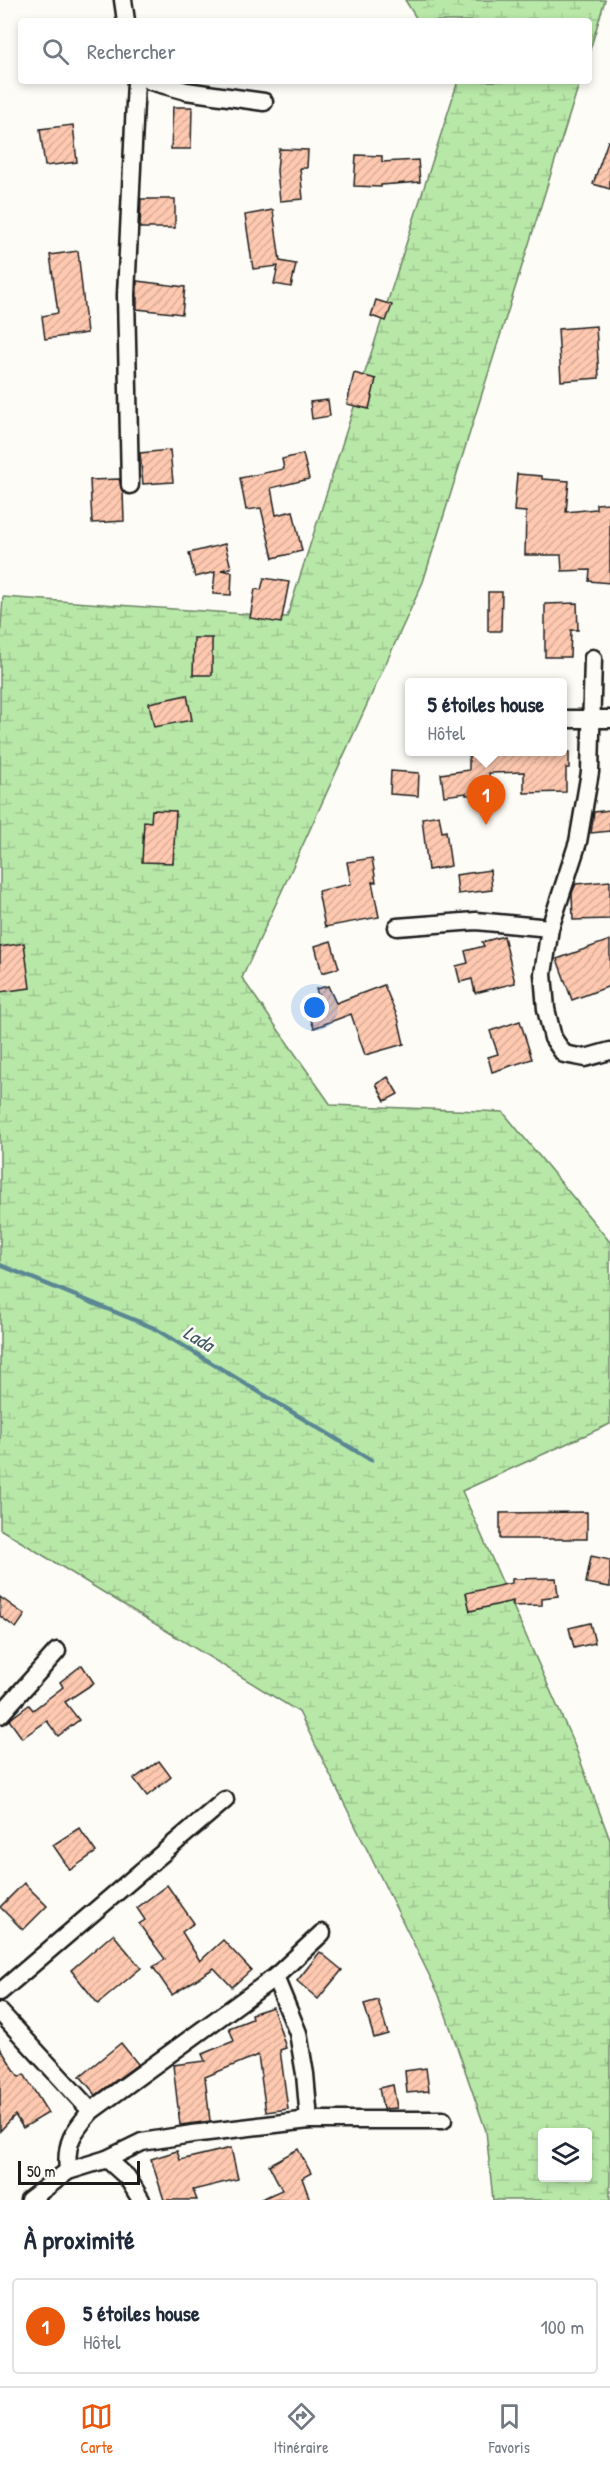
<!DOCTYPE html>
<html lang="fr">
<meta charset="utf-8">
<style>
body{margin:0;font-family:"Patrick Hand",sans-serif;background:#f6f6f7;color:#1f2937}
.controls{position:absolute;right:18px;bottom:18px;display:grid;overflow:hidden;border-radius:6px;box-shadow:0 3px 9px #0003}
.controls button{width:54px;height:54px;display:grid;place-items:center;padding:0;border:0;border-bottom:2px solid #e0e1e3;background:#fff;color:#1f2937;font:30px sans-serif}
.scale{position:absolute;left:18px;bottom:15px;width:122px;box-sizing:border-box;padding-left:6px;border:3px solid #1c1c1c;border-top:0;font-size:16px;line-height:21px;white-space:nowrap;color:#1c1c1c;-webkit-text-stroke:4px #fdfcf7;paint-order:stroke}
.you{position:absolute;left:315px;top:1008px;width:21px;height:21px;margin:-15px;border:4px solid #fff;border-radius:50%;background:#1a73e8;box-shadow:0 0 0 9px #1a73e833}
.badge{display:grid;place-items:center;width:39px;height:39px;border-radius:50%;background:#ea580c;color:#fff;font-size:20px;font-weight:700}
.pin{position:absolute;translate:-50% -50px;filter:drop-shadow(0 2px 3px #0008)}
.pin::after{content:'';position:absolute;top:32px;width:21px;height:18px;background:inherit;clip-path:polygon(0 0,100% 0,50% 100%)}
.popup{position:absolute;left:405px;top:678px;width:162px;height:78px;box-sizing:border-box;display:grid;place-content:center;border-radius:6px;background:#fff;filter:drop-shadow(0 2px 4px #0005);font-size:20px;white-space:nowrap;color:#747a83}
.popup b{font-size:22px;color:#1f2937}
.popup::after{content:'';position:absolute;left:50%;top:100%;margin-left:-12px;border:12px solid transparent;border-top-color:#fff}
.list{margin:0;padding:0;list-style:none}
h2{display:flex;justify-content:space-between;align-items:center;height:78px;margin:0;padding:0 24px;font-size:26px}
h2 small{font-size:20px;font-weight:400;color:#747a83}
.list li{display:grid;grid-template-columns:39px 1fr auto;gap:18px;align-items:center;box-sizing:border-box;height:96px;margin:0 12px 12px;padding:0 12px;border:2px solid #e0e1e3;border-radius:6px}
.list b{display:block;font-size:22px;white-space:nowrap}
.list p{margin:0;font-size:20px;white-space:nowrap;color:#747a83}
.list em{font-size:20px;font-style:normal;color:#747a83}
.icon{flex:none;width:33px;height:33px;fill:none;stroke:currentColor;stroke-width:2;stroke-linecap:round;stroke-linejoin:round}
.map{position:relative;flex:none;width:610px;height:2200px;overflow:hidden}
.search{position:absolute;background:#fff;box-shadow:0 3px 9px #0003;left:18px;right:18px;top:18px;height:66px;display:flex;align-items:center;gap:15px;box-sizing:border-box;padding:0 21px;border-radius:6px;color:#747a83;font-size:22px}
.sheet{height:186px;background:#fff}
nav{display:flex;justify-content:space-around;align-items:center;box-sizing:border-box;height:84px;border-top:2px solid #e0e1e3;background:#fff;font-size:16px;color:#747a83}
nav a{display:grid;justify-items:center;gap:3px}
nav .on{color:#ea580c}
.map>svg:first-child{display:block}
.wetland{fill:url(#wetland-marsh);stroke:#6a8262;stroke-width:1.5;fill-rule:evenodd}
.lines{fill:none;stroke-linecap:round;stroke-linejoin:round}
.stream{stroke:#5a8793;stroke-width:4.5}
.building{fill:url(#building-hatch);stroke:#1c1c1c;stroke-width:1.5}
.minor-casing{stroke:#1c1c1c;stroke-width:21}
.minor{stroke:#fdfcf7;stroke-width:16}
.labels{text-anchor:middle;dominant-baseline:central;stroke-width:5;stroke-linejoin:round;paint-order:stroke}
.water-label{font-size:20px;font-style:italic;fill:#405a62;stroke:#fdfcf7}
</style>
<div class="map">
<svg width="610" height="2200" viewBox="0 0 610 2200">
<defs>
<pattern id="wetland-marsh" width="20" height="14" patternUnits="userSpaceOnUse" patternTransform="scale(1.5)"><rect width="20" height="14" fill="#b8e8a8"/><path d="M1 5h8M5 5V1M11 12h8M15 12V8" fill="none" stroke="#9ec690"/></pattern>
<pattern id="building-hatch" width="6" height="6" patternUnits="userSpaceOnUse" patternTransform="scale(1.5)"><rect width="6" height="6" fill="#fec9b0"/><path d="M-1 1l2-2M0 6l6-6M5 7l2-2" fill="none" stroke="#d9ac97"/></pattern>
</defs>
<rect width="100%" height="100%" fill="#fdfcf7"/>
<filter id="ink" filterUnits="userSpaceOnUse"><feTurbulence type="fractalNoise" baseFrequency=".0167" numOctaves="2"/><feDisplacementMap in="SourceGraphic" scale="12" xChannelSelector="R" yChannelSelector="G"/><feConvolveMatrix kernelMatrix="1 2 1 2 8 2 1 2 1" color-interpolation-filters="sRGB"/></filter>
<g filter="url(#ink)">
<!-- wetland -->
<g class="wetland">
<path d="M 405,0 L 605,0 L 589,53 L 589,21 L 418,21 Z"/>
<path d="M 455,81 L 580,81 L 423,582 L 242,978 L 331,1105 L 503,1112 L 610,1242 L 610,1424 L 462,1491 L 574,1744 L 610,1840 L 610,2200 L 493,2200 L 486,2131 L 439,1995 L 299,1712 L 0,1529 L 0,639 L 3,597 L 287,617 L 457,84 ZM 542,2132 L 588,2132 L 588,2178 L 542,2178 Z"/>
</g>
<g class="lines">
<!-- stream -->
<path class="stream" d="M 0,1265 L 154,1328 L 371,1460"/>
</g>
<!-- building -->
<g class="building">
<path d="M 173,107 L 192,107 L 191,149 L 171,149 Z"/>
<path d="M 73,125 L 77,162 L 45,166 L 40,129 Z"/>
<path d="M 608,141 L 610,141 L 610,189 L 593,184 Z"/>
<path d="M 279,149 L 308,150 L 307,168 L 300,168 L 303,199 L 280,201 L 277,171 Z"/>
<path d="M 356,155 L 382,156 L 382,162 L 418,160 L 420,182 L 381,185 L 381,187 L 354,186 Z"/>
<path d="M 141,199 L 175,199 L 175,228 L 140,228 Z"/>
<path d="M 273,210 L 280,261 L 296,264 L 291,287 L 274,284 L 278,266 L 253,269 L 245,215 Z"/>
<path d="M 78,251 L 87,333 L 45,339 L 42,316 L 58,313 L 50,255 Z"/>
<path d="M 137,281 L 185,287 L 182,314 L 137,309 Z"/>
<path d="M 376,300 L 392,305 L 386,321 L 371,316 Z"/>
<path d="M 596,326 L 599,378 L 561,381 L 558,329 Z"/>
<path d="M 354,373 L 376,379 L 369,409 L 347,404 Z"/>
<path d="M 328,400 L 330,416 L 312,419 L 310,402 Z"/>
<path d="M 170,450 L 173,482 L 143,484 L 140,453 Z"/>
<path d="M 303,454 L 309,479 L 271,488 L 276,515 L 293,511 L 302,551 L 273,558 L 261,508 L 246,510 L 240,478 L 284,469 L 282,459 Z"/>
<path d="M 517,474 L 542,476 L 542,479 L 569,481 L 566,512 L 596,509 L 596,504 L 610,503 L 610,583 L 589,581 L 590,570 L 562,571 L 561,555 L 525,555 L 526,512 L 514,511 Z"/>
<path d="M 119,479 L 123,492 L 124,521 L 92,523 L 90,480 Z"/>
<path d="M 225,544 L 231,568 L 221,570 L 232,572 L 231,595 L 213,594 L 215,572 L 195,577 L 189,553 Z"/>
<path d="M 264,578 L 289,582 L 281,623 L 250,618 L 255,589 L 261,590 Z"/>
<path d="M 488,592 L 502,592 L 501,631 L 488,631 Z"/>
<path d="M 577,603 L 578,630 L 571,630 L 570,657 L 545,657 L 545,604 Z"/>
<path d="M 194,638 L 212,638 L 212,675 L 193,675 Z"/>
<path d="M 187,695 L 192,720 L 154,727 L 149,703 Z"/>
<path d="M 469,752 L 569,752 L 569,768 L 566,768 L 566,792 L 524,793 L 524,772 L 489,773 L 490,794 L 466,795 L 466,793 L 444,796 L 441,774 L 469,770 Z"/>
<path d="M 391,771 L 419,773 L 418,796 L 390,794 Z"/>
<path d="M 152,810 L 176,811 L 173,863 L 142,862 L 144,821 L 151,822 Z"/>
<path d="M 610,810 L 610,831 L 591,833 L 594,812 Z"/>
<path d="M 439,815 L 442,832 L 446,831 L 451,866 L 428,870 L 422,818 Z"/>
<path d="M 372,858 L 376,882 L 372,882 L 379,917 L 325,927 L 318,891 L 351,884 L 347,862 Z"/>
<path d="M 490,870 L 492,890 L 458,894 L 456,875 Z"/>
<path d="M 610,881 L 610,919 L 573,920 L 572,893 L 576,884 Z"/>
<path d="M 504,936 L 515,983 L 475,993 L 472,979 L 460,982 L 456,966 L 468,963 L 465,951 L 484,946 L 482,942 Z"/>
<path d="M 610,940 L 610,986 L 572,1000 L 557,959 Z"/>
<path d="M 331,941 L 339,968 L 322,973 L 315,946 Z"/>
<path d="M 24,943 L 30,988 L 0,992 L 0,947 Z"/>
<path d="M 384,985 L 398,1018 L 404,1044 L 365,1055 L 351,1014 L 314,1028 L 307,1009 L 321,1004 L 316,989 L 328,986 L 336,1003 Z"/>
<path d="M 520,1021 L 532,1059 L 492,1072 L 488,1057 L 498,1054 L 490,1031 Z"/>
<path d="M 388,1077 L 398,1094 L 385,1101 L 376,1084 Z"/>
<path d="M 587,1512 L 587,1539 L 500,1539 L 500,1513 Z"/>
<path d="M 591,1556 L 610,1560 L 610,1587 L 586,1583 Z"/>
<path d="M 556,1578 L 558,1596 L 542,1598 L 542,1605 L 513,1606 L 513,1601 L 470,1611 L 466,1593 L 512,1583 L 512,1579 Z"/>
<path d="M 0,1597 L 25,1615 L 16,1628 L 0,1616 Z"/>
<path d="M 590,1623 L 595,1643 L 574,1648 L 569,1628 Z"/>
<path d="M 82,1665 L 94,1683 L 65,1702 L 79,1720 L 58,1736 L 47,1721 L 22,1738 L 9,1720 L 29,1705 L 33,1710 L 63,1687 L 60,1682 Z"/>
<path d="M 159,1761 L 171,1777 L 147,1796 L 134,1779 Z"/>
<path d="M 79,1828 L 96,1852 L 70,1870 L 53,1845 Z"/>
<path d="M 24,1883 L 47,1906 L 23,1930 L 0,1907 Z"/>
<path d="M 167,1885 L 194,1923 L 182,1932 L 200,1961 L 223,1940 L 251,1970 L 232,1987 L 214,1968 L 172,1995 L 153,1967 L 165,1959 L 139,1924 L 145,1920 L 137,1908 Z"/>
<path d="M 113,1934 L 141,1968 L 98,2004 L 71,1970 Z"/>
<path d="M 320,1952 L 342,1970 L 318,1999 L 297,1981 Z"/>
<path d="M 378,2000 L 388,2034 L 374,2038 L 364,2004 Z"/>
<path d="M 273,2007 L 286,2048 L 280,2050 L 288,2109 L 266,2112 L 258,2055 L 205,2077 L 210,2121 L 180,2125 L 173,2065 L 205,2061 L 202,2054 L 234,2041 L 229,2028 L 252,2019 L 251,2014 Z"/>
<path d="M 121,2043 L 138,2064 L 96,2095 L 80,2076 Z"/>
<path d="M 0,2048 L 19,2077 L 24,2074 L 48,2113 L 23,2128 L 15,2115 L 0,2131 Z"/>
<path d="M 426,2068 L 429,2091 L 407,2093 L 405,2071 Z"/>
<path d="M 393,2085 L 397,2108 L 383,2109 L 379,2088 Z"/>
<path d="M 231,2148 L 238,2179 L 193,2190 L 197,2200 L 164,2200 L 151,2159 L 177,2151 L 180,2160 Z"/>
<path d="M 298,2149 L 311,2173 L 302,2178 L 310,2200 L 259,2200 L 282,2190 L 269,2165 Z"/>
</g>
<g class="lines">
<defs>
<g id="minor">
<path d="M 123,0 L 126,21"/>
<path d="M 150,81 L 186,91 L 264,102"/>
<path d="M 130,485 L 126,295 L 136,81"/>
<path d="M 593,658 L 590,772 L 578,842 L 550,928 L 543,974 L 546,1009 L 553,1038 L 564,1054 L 585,1058 L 610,1051"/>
<path d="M 562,719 L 610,719"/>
<path d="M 397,927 L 476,921 L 550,928"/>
<path d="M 0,1715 L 57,1651"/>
<path d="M 275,1977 L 298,2033 L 305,2074 L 309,2120"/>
<path d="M 0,1992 L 225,1800"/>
<path d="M 0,2012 L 91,2111"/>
<path d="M 107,2159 L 127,2177 L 141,2200"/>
<path d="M 68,2171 C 65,2142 73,2132 91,2111 L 275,1977 L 322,1933"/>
<path d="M 29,2200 L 68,2171 L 107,2159 L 142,2142 L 192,2134 L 309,2120 L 443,2120"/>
</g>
</defs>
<!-- minor casing -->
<use href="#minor" class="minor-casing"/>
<!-- minor -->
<use href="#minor" class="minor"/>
</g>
</g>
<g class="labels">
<!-- water labels -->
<g class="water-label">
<text transform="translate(199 1338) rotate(31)">Lada</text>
</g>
</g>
</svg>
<div class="controls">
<button><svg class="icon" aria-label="layers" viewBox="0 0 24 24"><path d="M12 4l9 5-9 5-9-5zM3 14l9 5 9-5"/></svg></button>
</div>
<div class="scale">50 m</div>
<div class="you"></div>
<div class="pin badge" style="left:486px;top:825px">1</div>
<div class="popup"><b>5 étoiles house</b>Hôtel</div>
<div class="search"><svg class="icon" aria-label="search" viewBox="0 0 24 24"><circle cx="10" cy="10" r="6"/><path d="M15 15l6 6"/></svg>Rechercher</div>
</div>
<section class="sheet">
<h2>À proximité<small></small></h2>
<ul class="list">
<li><span class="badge">1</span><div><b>5 étoiles house</b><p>Hôtel</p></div><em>100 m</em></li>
</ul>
</section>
<nav>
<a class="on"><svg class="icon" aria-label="map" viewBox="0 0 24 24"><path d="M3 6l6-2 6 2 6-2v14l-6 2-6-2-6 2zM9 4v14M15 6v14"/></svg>Carte</a>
<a><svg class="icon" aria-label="directions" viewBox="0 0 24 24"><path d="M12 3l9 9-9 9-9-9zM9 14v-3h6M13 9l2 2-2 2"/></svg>Itinéraire</a>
<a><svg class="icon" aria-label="saved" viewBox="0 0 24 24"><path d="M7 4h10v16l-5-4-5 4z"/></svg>Favoris</a>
</nav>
